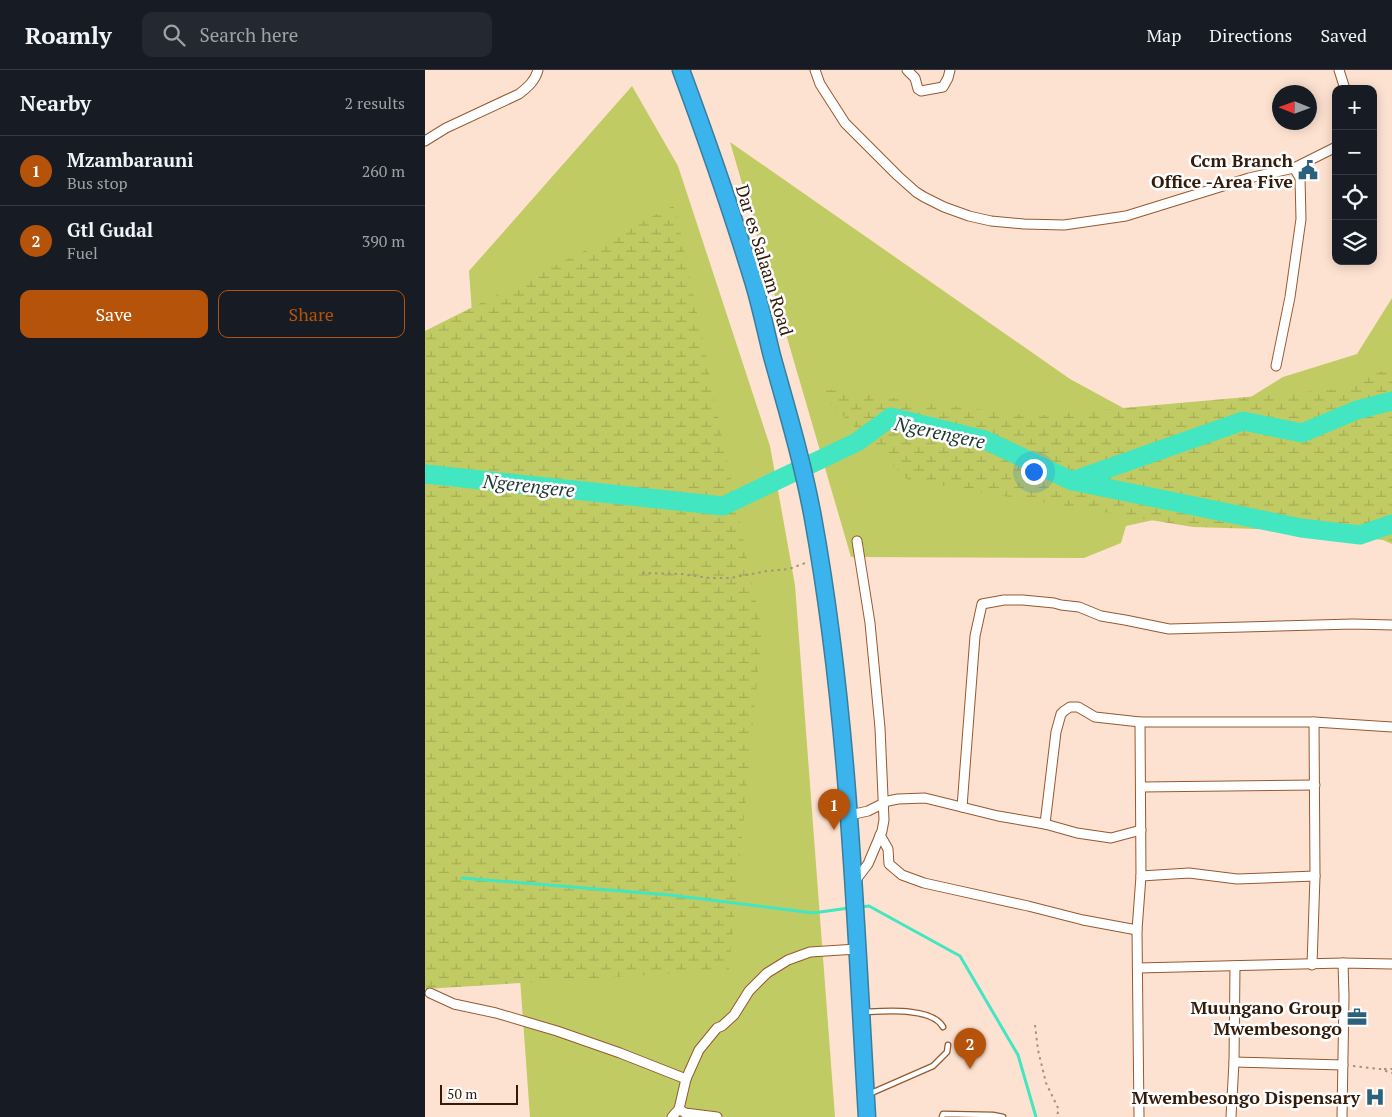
<!DOCTYPE html>
<meta charset="utf-8">
<style>
body{margin:0;font-family:"PT Serif",serif;background:#242831;color:#f1f3f6}
.controls{position:absolute;right:15px;top:15px;display:grid;overflow:hidden;border-radius:10px;box-shadow:0 2px 12px #0003}
.controls button{width:45px;height:45px;display:grid;place-items:center;padding:0;border:0;border-bottom:1px solid #363941;background:#171b24;color:#f1f3f6;font:25px sans-serif}
.compass{position:absolute;left:847px;top:15px;width:45px;height:45px;border-radius:50%;background:#171b24;box-shadow:0 2px 12px #0003;rotate:271deg}
.scale{position:absolute;left:15px;bottom:12px;width:78px;box-sizing:border-box;padding-left:5px;border:2px solid #341b09;border-top:0;font-size:14px;line-height:18px;white-space:nowrap;color:#341b09;-webkit-text-stroke:4px #fff;paint-order:stroke}
.you{position:absolute;left:608px;top:401px;width:18px;height:18px;margin:-12px;border:4px solid #fff;border-radius:50%;background:#1a73e8;box-shadow:0 0 0 8px #1a73e833}
.badge{display:grid;place-items:center;width:32px;height:32px;border-radius:50%;background:#b45309;color:#fff;font-size:16px;font-weight:700}
.pin{position:absolute;translate:-50% -41px;filter:drop-shadow(0 1px 2px #0008)}
.pin::after{content:'';position:absolute;top:26px;width:18px;height:15px;background:inherit;clip-path:polygon(0 0,100% 0,50% 100%)}
.list{margin:0;padding:0;list-style:none}
h2{display:flex;justify-content:space-between;align-items:center;height:65px;margin:0;padding:0 20px;font-size:21px}
h2 small{font-size:16px;font-weight:400;color:#9ea1a6}
.list li{display:grid;grid-template-columns:32px 1fr auto;gap:15px;align-items:center;box-sizing:border-box;height:70px;padding:0 20px;border-top:1px solid #363941}
.list b{display:block;font-size:19px;white-space:nowrap}
.list p{margin:0;font-size:16px;white-space:nowrap;color:#9ea1a6}
.list em{font-size:16px;font-style:normal;color:#9ea1a6}
.actions{display:flex;gap:10px;padding:15px 20px}
.actions a{flex:1;padding:11px 0;border:1px solid #b45309;border-radius:10px;text-align:center;font-size:18px;color:#b45309}
.actions .main{background:#b45309;color:#fff}
.icon{flex:none;width:28px;height:28px;fill:none;stroke:currentColor;stroke-width:2;stroke-linecap:round;stroke-linejoin:round}
.map{position:relative;flex:none;width:967px;height:1047px;overflow:hidden}
header{display:flex;align-items:center;gap:30px;box-sizing:border-box;height:70px;padding:0 25px;background:#171b24;border-bottom:1px solid #363941}
header strong{font-size:24px}
nav{display:flex;gap:28px;margin-inline-start:auto;font-size:18px}
.search{width:350px;height:45px;background:#242831;display:flex;align-items:center;gap:12px;box-sizing:border-box;padding:0 18px;border-radius:10px;color:#9ea1a6;font-size:19px}
main{display:flex}
aside{flex:1;background:#171b24}
.map>svg:first-child{display:block}
.green{fill:#c1cb63}
.wetland{fill:url(#wetland-marsh)}
.lines{fill:none;stroke-linecap:round;stroke-linejoin:round}
.stream{stroke:#42e6c1;stroke-width:3}
.river{stroke:#42e6c1;stroke-width:19}
.lane-casing{stroke:#95592f;stroke-width:7}
.street-casing{stroke:#95592f;stroke-width:11}
.highway-casing{stroke:#397e9d;stroke-width:19}
.path{stroke:#ab907f;stroke-width:2;stroke-dasharray:2.5 4;stroke-linecap:butt}
.lane{stroke:#fff;stroke-width:4.5}
.street{stroke:#fff;stroke-width:9}
.highway{stroke:#3bb3ec;stroke-width:16}
.labels{text-anchor:middle;dominant-baseline:central;stroke-width:5;stroke-linejoin:round;paint-order:stroke}
.poi-label{font-size:18px;font-weight:bold;fill:#341b09;stroke:#fff;text-anchor:end}
.street-label{font-size:18px;fill:#341b09;stroke:#fff}
.water-label{font-size:19px;font-style:italic;fill:#1f3831;stroke:#fff}
</style>
<header>
<strong>Roamly</strong>
<div class="search"><svg class="icon" aria-label="search" viewBox="0 0 24 24"><circle cx="10" cy="10" r="6"/><path d="M15 15l6 6"/></svg>Search here</div>
<nav><a>Map</a><a>Directions</a><a>Saved</a></nav>
</header>
<main>
<aside>
<h2>Nearby<small>2 results</small></h2>
<ul class="list">
<li><span class="badge">1</span><div><b>Mzambarauni</b><p>Bus stop</p></div><em>260 m</em></li>
<li><span class="badge">2</span><div><b>Gtl Gudal</b><p>Fuel</p></div><em>390 m</em></li>
</ul>
<div class="actions"><a class="main">Save</a><a>Share</a></div>
</aside>
<div class="map">
<svg width="967" height="1047" viewBox="0 0 967 1047">
<defs>
<pattern id="wetland-marsh" width="20" height="14" patternUnits="userSpaceOnUse" patternTransform="scale(1.25)"><rect width="20" height="14" fill="#c1cb63"/><path d="M1 5h8M5 5V1M11 12h8M15 12V8" fill="none" stroke="#a6ae55"/></pattern>
</defs>
<rect width="100%" height="100%" fill="#fee2d1"/>
<!-- green -->
<g class="green">
<path d="M 207,16 L 253,96 L 345,376 L 370,515 L 410,1047 L 105,1047 L 44,201 Z"/>
<path d="M 305,72 L 645,309 L 757,370 L 858,307 L 932,284 L 967,228 L 967,439 L 916,409 L 701,456 L 696,473 L 659,488 L 426,487 Z"/>
</g>
<!-- wetland -->
<g class="wetland">
<path d="M 250,135 L 337,561 L 304,900 L 0,919 L 0,261 Z"/>
<path d="M 967,297 L 967,474 L 958,470 L 863,460 L 768,457 L 483,410 L 390,318 L 608,346 L 913,319 Z"/>
</g>
<g class="lines">
<!-- stream -->
<g class="stream">
<path d="M 37,808 L 245,825 L 388,843 L 424,838"/>
<path d="M 435,837 L 444,836 L 535,886 L 593,985 L 611,1047"/>
</g>
<!-- river -->
<g class="river">
<path d="M 0,404 L 298,436 L 432,372 L 466,347 L 560,370 L 647,411 L 818,351 L 877,363 L 932,340 L 967,331"/>
<path d="M 648,411 L 876,458 L 935,465 L 967,454"/>
</g>
<defs>
<g id="lane">
<path d="M 440,942 C 460,941 507,937 518,957"/>
<path d="M 444,1024 L 508,996 L 522,982 L 523,975"/>
<path d="M 517,1047 L 518,1044 L 568,1045 L 578,1047"/>
</g>
<g id="street">
<path d="M 390,0 L 395,14 L 420,53 L 473,106 L 491,122 L 499,127 L 519,137 L 544,146 L 566,151 L 599,154 L 639,155 L 701,146 L 824,108 L 869,98 L 911,77"/>
<path d="M 482,0 L 490,8 L 493,19 L 496,21 L 518,17 L 523,8 L 525,0"/>
<path d="M 914,0 L 920,19"/>
<path d="M 0,71 L 21,58 L 94,24 C 103,17 110,11 113,0"/>
<path d="M 851,296 L 865,227 L 876,149 L 875,108 L 869,98"/>
<path d="M 716,717 L 890,715"/>
<path d="M 537,737 L 550,566 L 557,534 L 579,530 L 598,530 L 629,533 L 636,535 L 654,537 L 676,546 L 700,550 L 744,559 L 928,554 L 967,555"/>
<path d="M 425,745 L 443,741 L 463,731 L 473,729 L 500,728 L 573,746 L 620,754 L 652,763 L 686,768 L 716,760"/>
<path d="M 620,754 L 631,662 L 636,644 L 639,641 L 645,637 L 653,637 L 670,647 L 715,652 L 889,652 L 967,657"/>
<path d="M 455,765 L 463,779 L 464,794 L 477,805 L 499,813 L 603,836 L 658,850 L 712,860"/>
<path d="M 716,806 L 764,803 L 812,809 L 890,806"/>
<path d="M 430,811 L 443,794 L 457,761 L 459,750 L 455,658 L 445,553 L 432,471"/>
<path d="M 887,895 L 890,806 L 889,652"/>
<path d="M 713,898 L 918,893 L 967,894"/>
<path d="M 5,923 L 29,934 L 71,943 L 132,961 L 195,983 L 261,1009"/>
<path d="M 809,992 L 918,995"/>
<path d="M 254,1039 L 260,1043 L 292,1047"/>
<path d="M 247,1047 L 254,1039 L 261,1009 L 274,980 L 292,958 L 297,956 L 309,945 L 324,921 L 342,903 L 363,890 L 385,882 L 432,879"/>
<path d="M 714,1047 L 712,860 L 716,806 L 715,652"/>
<path d="M 806,1047 L 809,992 L 810,896"/>
<path d="M 917,1047 L 919,926 L 918,893"/>
</g>
<path id="highway" d="M 256,0 C 282,70 307,142 329,214 C 336,238 341,262 347,286 C 362,340 378,393 388,448 C 424,646 430,847 442,1047"/>
</defs>
<!-- lane casing -->
<use href="#lane" class="lane-casing"/>
<!-- street casing -->
<use href="#street" class="street-casing"/>
<!-- highway casing -->
<use href="#highway" class="highway-casing"/>
<!-- path -->
<g class="path">
<path d="M 217,503 L 256,504 L 285,508 L 305,508 L 342,501 L 364,499 L 383,492"/>
<path d="M 610,955 L 613,980 L 621,1013 L 634,1040 L 631,1047"/>
<path d="M 928,996 L 955,999 L 967,1003"/>
<path d="M 959,999 L 967,999"/>
</g>
<!-- lane -->
<use href="#lane" class="lane"/>
<!-- street -->
<use href="#street" class="street"/>
<!-- highway -->
<use href="#highway" class="highway"/>
</g>
<!-- icons -->
<defs>
<symbol id="civic-bare" viewBox="-9 -9 18 18"><path d="M-.6-6.5H3V-4.5H.6V-3L4-1V1h2V6H-6V1h2V-1L-.6-3ZM-1.2 2.5V6h2.4V2.5Z" fill="#2c617d" stroke="#fff" stroke-width="2.5" paint-order="stroke"/></symbol>
<symbol id="office-bare" viewBox="-9 -9 18 18"><path d="M-6-3h4V-5.5h4V-3h4V5H-6ZM-1-4.5V-3h2v-1.5ZM-6 0V1H6V0Z" fill="#2c617d" stroke="#fff" stroke-width="2.5" paint-order="stroke"/></symbol>
<symbol id="hospital-bare" viewBox="-9 -9 18 18"><path d="M-5-5h3v3.5h4V-5h3V5h-3V1.5h-4V5h-3Z" fill="#2c617d" stroke="#fff" stroke-width="2.5" paint-order="stroke"/></symbol>
</defs>
<g fill-rule="evenodd">
<use href="#civic-bare" x="869" y="86" width="28" height="28"/>
<use href="#office-bare" x="918" y="933" width="28" height="28"/>
<use href="#hospital-bare" x="936" y="1013" width="28" height="28"/>
</g>
<g class="labels">
<!-- poi labels -->
<g class="poi-label">
<text x="868" y="90">Ccm Branch<tspan x="868" dy="21">Office -Area Five</tspan></text>
<text x="917" y="937">Muungano Group<tspan x="917" dy="21">Mwembesongo</tspan></text>
<text x="935" y="1027">Mwembesongo Dispensary</text>
</g>
<!-- street labels -->
<g class="street-label">
<text transform="translate(340 190) rotate(73)">Dar es Salaam Road</text>
</g>
<!-- water labels -->
<g class="water-label">
<text transform="translate(515 362) rotate(12)">Ngerengere</text>
<text transform="translate(104 415) rotate(6)">Ngerengere</text>
</g>
</g>
</svg>
<div class="controls">
<button>+</button>
<button>−</button>
<button><svg class="icon" aria-label="locate" viewBox="0 0 24 24"><circle cx="12" cy="12" r="6"/><path d="M12 2v4M12 18v4M2 12h4M18 12h4"/></svg></button>
<button><svg class="icon" aria-label="layers" viewBox="0 0 24 24"><path d="M12 4l9 5-9 5-9-5zM3 14l9 5 9-5"/></svg></button>
</div>
<svg class="compass" viewBox="-18 -18 36 36"><path d="M0-13l5 13h-10z" fill="#e53935"/><path d="M0 13l5-13h-10z" fill="#9ea1a6"/></svg>
<div class="scale">50 m</div>
<div class="you"></div>
<div class="pin badge" style="left:409px;top:760px">1</div>
<div class="pin badge" style="left:545px;top:999px">2</div>
</div>
</main>
